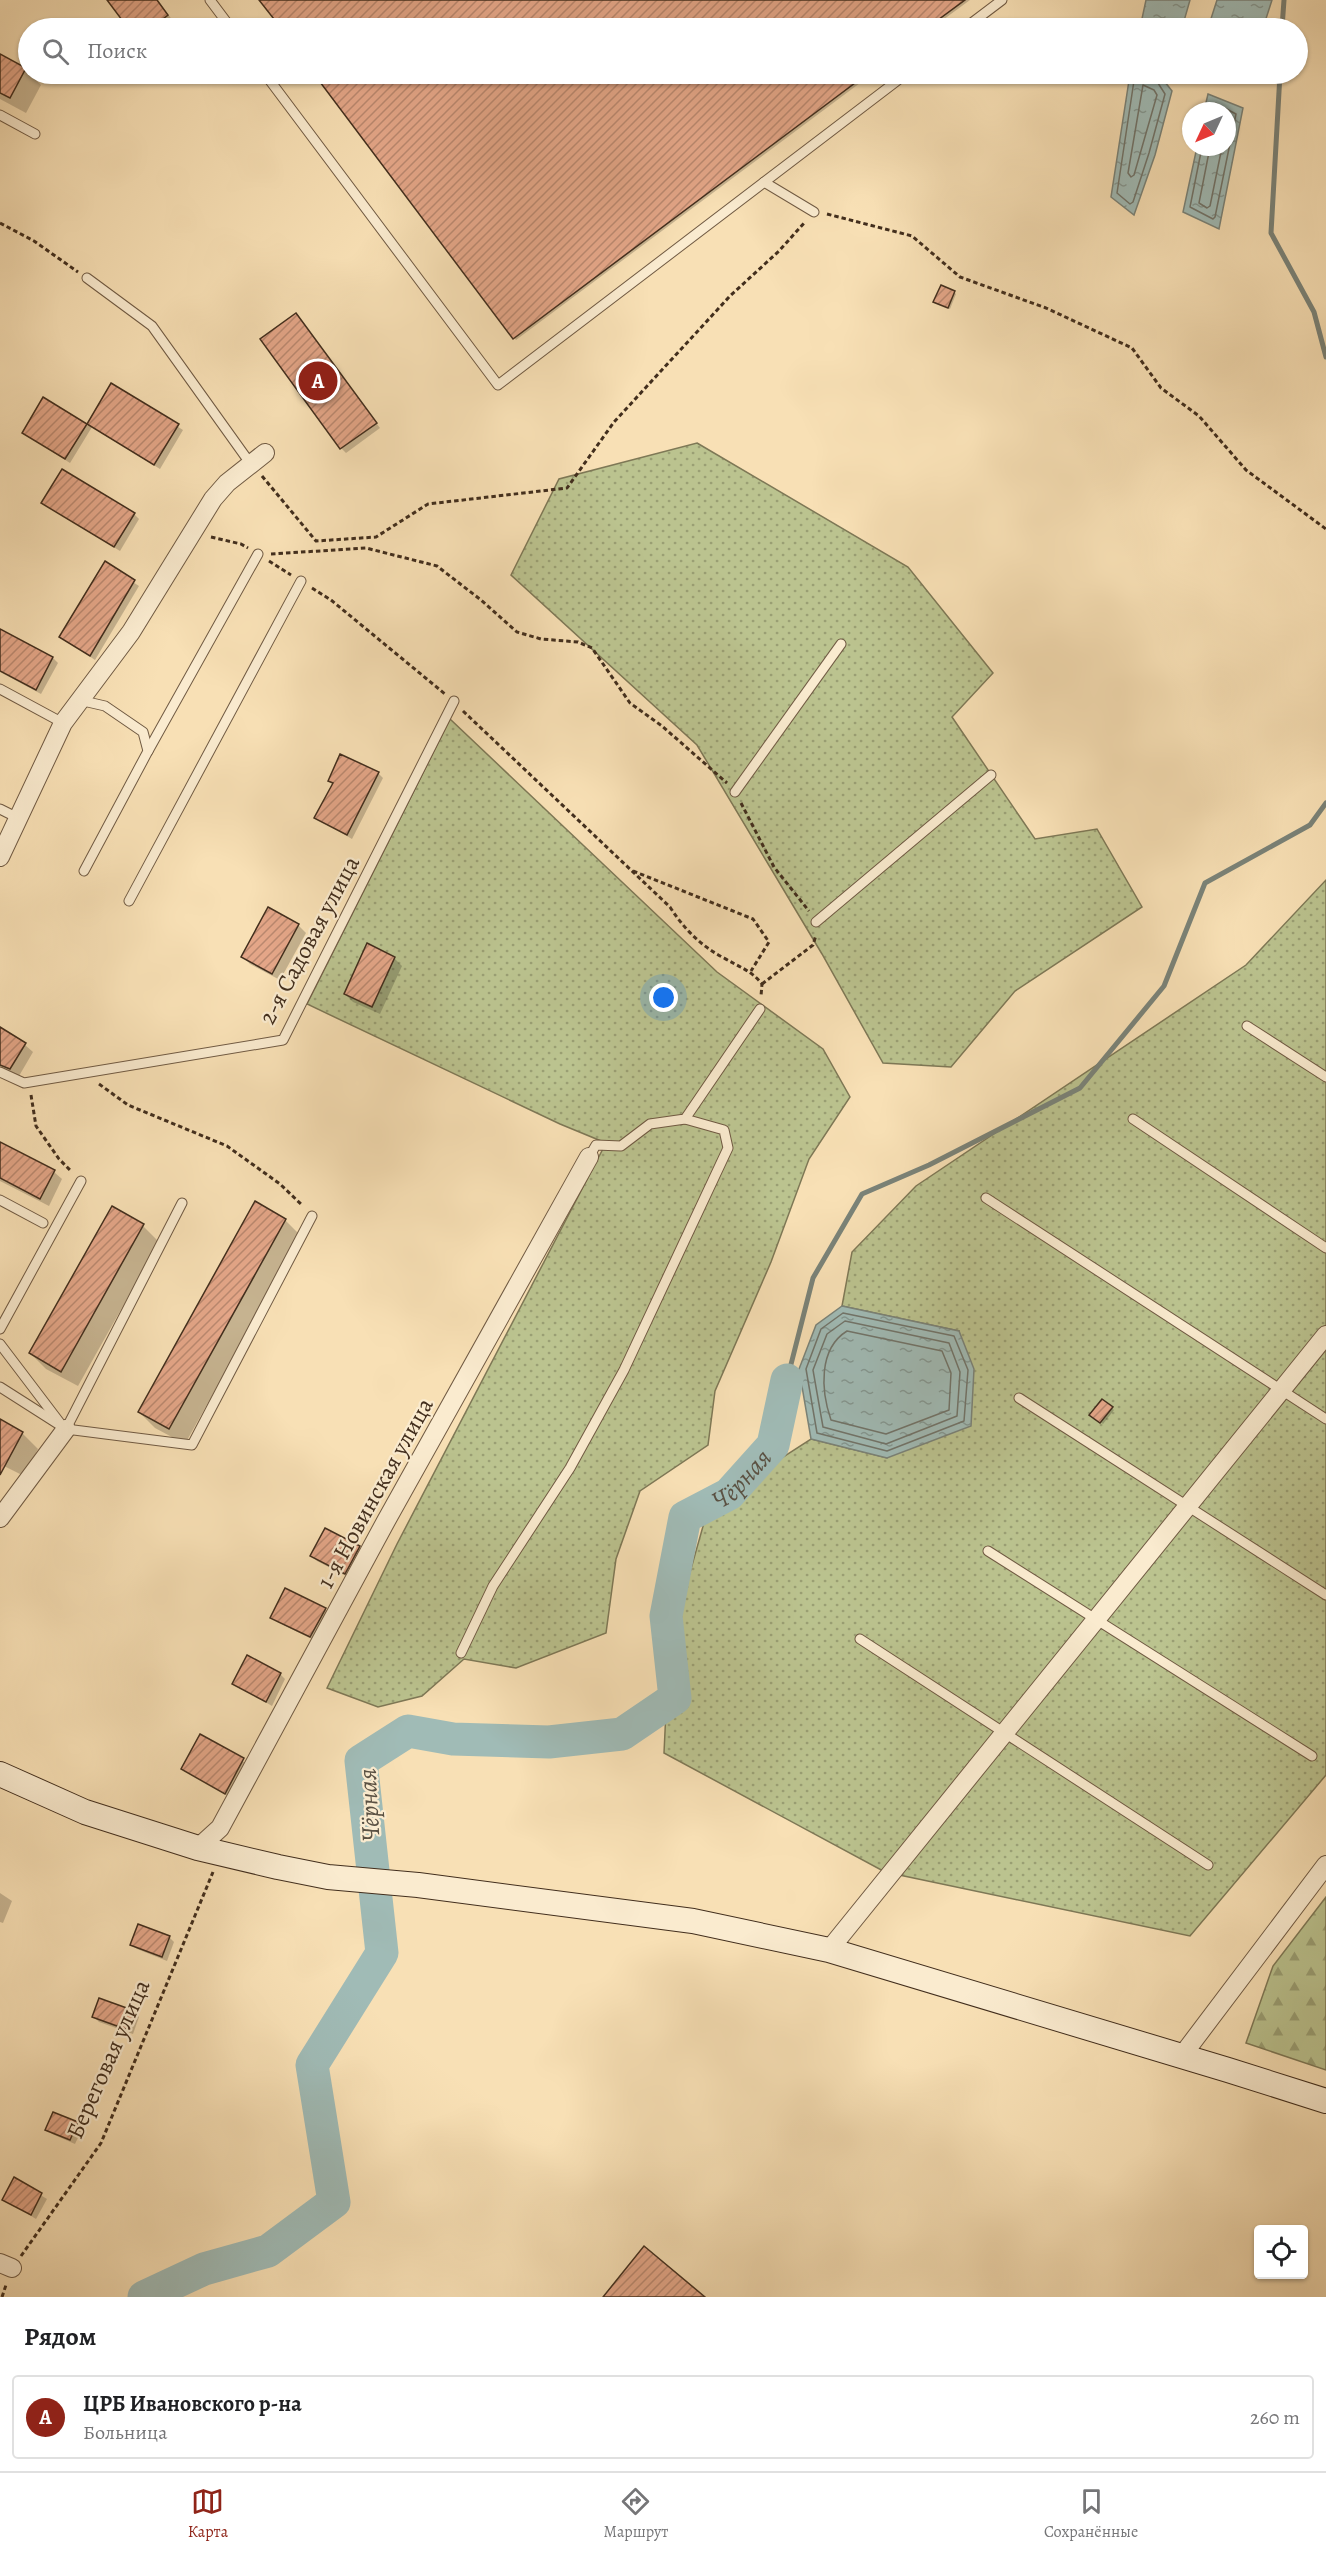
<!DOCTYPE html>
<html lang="ru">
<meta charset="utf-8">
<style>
body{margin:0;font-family:Alegreya,serif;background:#f6f6f6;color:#202124}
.controls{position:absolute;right:18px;bottom:18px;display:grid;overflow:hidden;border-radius:6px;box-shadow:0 2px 4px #0004}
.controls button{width:54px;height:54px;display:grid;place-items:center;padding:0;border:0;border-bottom:2px solid #e0e0e0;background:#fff;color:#202124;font:30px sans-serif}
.compass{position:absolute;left:1182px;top:102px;width:54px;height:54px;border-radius:50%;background:#fff;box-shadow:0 2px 4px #0004;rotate:226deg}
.you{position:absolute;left:664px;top:998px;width:21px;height:21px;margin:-15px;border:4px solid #fff;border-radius:50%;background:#1a73e8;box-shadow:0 0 0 9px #1a73e833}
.badge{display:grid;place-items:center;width:39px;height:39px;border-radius:50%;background:#8f2418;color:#fff;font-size:20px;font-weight:700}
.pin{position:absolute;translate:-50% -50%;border:3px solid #fff;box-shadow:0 2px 6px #0006}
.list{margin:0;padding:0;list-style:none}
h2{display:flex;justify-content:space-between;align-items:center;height:78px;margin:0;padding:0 24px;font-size:26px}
h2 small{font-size:20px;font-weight:400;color:#757577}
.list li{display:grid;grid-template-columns:39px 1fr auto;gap:18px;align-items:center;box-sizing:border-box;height:84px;margin:0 12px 12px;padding:0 12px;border:2px solid #e0e0e0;border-radius:6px}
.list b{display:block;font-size:22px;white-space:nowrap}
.list p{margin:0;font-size:20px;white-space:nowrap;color:#757577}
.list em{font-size:20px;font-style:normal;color:#757577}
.icon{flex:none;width:33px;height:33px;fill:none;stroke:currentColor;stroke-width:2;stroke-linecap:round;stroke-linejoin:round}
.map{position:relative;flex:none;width:1326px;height:2297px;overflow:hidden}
.search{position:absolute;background:#fff;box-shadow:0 2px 4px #0004;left:18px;right:18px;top:18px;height:66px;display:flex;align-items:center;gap:15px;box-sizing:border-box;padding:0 21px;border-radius:33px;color:#757577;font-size:22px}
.sheet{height:174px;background:#fff}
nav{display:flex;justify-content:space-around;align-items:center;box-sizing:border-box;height:84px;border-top:2px solid #e0e0e0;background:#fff;font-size:16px;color:#757577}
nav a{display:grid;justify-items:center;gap:3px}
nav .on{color:#8f2418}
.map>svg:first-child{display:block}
.forest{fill:url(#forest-firs);stroke:#7e7856;stroke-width:1.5}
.garden{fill:url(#garden-dots);stroke:#7e7856;stroke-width:1.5}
.water{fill:url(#water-ripples);stroke:#7a8379;stroke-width:1.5}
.shadow{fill:#0003}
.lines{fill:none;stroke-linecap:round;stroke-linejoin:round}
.shore{stroke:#71746a;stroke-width:1.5}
.stream{stroke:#7a8379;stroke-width:5}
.river{stroke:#a0bbb6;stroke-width:33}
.building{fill:url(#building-hatch);stroke:#422e1d;stroke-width:1.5}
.service-casing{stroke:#705a43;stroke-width:11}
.minor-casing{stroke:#705a43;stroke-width:20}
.secondary-casing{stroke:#422e1d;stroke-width:26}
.path{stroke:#422e1d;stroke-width:3;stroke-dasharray:4.5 3;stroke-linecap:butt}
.service{stroke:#faebcf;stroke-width:9}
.minor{stroke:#faebcf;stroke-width:18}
.secondary{stroke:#faebcf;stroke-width:24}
.labels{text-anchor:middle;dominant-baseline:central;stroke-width:4.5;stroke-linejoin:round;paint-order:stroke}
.street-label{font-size:24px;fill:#422e1d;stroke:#faebcf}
.water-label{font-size:26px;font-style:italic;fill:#5a5143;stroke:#faebcf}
</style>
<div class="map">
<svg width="1326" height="2297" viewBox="0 0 1326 2297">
<defs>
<pattern id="forest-firs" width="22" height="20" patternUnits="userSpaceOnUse" patternTransform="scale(1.5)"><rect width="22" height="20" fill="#bbc38f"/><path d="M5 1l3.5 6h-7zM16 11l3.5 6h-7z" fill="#9a9f74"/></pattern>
<pattern id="garden-dots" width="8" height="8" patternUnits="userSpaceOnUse" patternTransform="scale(1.5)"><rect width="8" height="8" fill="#bbc38f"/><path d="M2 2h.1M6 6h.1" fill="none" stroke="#9a9f74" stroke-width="1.8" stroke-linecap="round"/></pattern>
<pattern id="water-ripples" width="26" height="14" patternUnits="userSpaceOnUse" patternTransform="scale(1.5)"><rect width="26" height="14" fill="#a0bbb6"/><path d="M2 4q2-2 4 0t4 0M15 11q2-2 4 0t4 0" fill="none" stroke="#849893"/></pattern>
<pattern id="building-hatch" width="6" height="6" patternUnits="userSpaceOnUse" patternTransform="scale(1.5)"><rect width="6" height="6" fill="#e4a688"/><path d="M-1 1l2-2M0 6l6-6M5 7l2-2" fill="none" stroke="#ba886f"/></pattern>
</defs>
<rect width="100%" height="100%" fill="#f8e0b5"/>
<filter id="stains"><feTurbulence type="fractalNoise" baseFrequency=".00333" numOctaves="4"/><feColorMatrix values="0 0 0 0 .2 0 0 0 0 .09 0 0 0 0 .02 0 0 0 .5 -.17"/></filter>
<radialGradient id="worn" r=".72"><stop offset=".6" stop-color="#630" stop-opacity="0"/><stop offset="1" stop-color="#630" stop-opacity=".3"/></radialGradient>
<!-- forest -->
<path class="forest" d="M 1326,1897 L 1326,2070 L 1246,2043 L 1273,1966 Z"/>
<!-- garden -->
<g class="garden">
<path d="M 697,443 L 908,567 L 993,673 L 952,717 L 1035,839 L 1097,829 L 1142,907 L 1015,991 L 951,1067 L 883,1063 L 822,954 L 697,745 L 511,575 L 559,479 Z"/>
<path d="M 450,719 L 717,972 L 823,1049 L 850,1097 L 809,1159 L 771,1262 L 715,1391 L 708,1445 L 640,1491 L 616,1559 L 606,1633 L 516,1668 L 464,1659 L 422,1696 L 378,1707 L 327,1688 L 397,1544 L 606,1143 L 560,1124 L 307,1004 Z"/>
<path d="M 1326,880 L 1326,1775 L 1190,1936 L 885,1872 L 664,1753 L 669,1647 L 709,1505 L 811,1439 L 887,1458 L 959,1331 L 842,1306 L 852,1252 L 916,1186 L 1246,965 Z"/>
</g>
<!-- water -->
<g class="water">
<path d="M 1146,0 L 1190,0 L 1182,28 L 1140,28 Z"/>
<path d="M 1217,0 L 1272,0 L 1263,28 L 1208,28 Z"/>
<path d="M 1130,74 L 1161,77 L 1172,91 L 1155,155 L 1134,215 L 1111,197 Z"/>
<path d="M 1208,94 L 1243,108 L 1219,229 L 1183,212 L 1197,147 L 1227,147 L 1227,111 L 1204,111 Z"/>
<path d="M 842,1306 L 959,1331 L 974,1369 L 971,1426 L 887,1458 L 811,1439 L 799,1369 L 816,1325 Z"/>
</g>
<!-- shadow -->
<g class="shadow">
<path d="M 109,0 L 158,0 L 175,24 L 169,28 L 130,28 Z"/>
<path d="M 261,0 L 970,0 L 932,28 L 283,28 Z"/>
<path d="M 0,56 L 25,69 L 41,85 L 26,113 L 0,99 Z"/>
<path d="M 316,74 L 872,74 L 516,340 Z"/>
<path d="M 954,292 L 956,294 L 950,309 L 937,303 Z"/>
<path d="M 296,315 L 380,428 L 346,453 L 341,448 Z"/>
<path d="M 112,385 L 183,430 L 160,469 L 92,427 L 70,463 L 23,433 L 44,400 L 87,426 Z"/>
<path d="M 43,503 L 134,514 L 139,519 L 120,551 Z"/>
<path d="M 105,564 L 139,586 L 95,660 L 61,637 Z"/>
<path d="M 0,630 L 53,658 L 58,663 L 41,694 L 0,672 Z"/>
<path d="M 378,773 L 383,778 L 352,839 L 316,818 L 334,784 L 330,781 Z"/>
<path d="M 298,925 L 306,933 L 280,980 L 250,964 L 243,957 Z"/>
<path d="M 394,958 L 402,966 L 380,1014 L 353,1002 L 345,994 Z"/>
<path d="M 0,1029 L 25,1045 L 33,1052 L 19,1076 L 0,1070 Z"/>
<path d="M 0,1144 L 54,1172 L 62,1179 L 49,1206 L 0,1181 Z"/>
<path d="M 112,1208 L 143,1226 L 159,1242 L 78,1386 L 46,1369 L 30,1353 Z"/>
<path d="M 285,1220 L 301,1236 L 185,1444 L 155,1428 L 139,1412 Z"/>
<path d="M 1102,1401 L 1114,1410 L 1103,1424 L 1091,1415 Z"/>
<path d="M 0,1421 L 22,1433 L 38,1449 L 24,1476 L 0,1464 Z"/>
<path d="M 359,1547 L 364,1552 L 350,1578 L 317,1561 L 312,1556 Z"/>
<path d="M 325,1609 L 330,1614 L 316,1641 L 277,1622 L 272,1617 Z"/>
<path d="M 280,1674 L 285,1679 L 272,1706 L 234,1684 Z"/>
<path d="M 200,1736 L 249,1765 L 231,1798 L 183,1769 Z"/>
<path d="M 0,1893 L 12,1901 L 3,1923 L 0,1922 Z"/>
<path d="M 169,1937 L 174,1942 L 167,1961 L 137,1949 L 132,1944 Z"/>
<path d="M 134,2012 L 139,2017 L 133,2034 L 99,2022 L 94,2017 Z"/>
<path d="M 77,2124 L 82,2129 L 75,2144 L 52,2134 L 47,2129 Z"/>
<path d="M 14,2179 L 47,2199 L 36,2219 L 4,2199 Z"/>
</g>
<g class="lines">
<!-- shore -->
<g class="shore">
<path d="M 1135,74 L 1117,193 L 1130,204 L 1133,202 L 1149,153 L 1165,94 L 1158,83 L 1151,80 L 1150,74"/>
<path d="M 1143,85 L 1154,90 L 1157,95 L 1134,175 L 1131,177 L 1128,173 Z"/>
<path d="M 1202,147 L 1190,207 L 1213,219 L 1215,217 L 1236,114 L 1215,103 L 1212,105 L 1211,111"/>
<path d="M 1210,147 L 1199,203 L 1207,208 L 1210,206 L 1222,147"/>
<path d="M 843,1313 L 954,1336 L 968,1370 L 964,1421 L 887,1451 L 817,1433 L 806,1369 L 821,1329 Z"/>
<path d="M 845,1321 L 949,1343 L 960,1372 L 957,1416 L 886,1444 L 823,1427 L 813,1370 L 827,1334 Z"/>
<path d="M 847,1331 L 942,1351 L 951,1373 L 949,1410 L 886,1434 L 831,1420 C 821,1391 818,1349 847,1331 Z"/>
</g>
<!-- stream -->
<g class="stream">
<path d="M 1282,28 L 1284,0"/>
<path d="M 1280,74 L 1271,233 L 1314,312 L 1326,357"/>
<path d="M 787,1380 L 813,1278 L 862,1194 L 929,1165 L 1080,1088 L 1164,986 L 1205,883 L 1310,825 L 1326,803"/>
</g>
<!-- river -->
<path class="river" id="s1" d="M 144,2297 L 204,2269 L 268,2251 L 334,2202 L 312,2065 L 382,1953 L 361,1761 L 408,1731 L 453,1739 L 549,1742 L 622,1734 L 675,1698 L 666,1616 L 685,1517 L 729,1494 L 773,1445 L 787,1380"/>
</g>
<!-- building -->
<g class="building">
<path d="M 107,0 L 157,0 L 168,15 L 151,28 L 128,28 Z"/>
<path d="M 259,0 L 965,0 L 927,28 L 281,28 Z"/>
<path d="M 0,54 L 26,68 L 10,98 L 0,93 Z"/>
<path d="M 314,74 L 867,74 L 513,339 Z"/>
<path d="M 941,285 L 955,291 L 948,308 L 933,302 Z"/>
<path d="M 296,313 L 377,423 L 340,449 L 260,339 Z"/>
<path d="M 111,383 L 179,424 L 154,465 L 87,424 Z"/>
<path d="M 43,397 L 87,424 L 65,459 L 22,433 Z"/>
<path d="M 62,469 L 135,513 L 114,547 L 41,503 Z"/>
<path d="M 105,561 L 135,580 L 90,656 L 59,637 Z"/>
<path d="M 0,629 L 53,657 L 36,690 L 0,671 Z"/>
<path d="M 340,754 L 379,772 L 347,835 L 314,818 L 333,783 L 328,781 Z"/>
<path d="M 268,907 L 299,924 L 272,974 L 241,957 Z"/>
<path d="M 367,943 L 395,957 L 372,1007 L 344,994 Z"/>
<path d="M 0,1027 L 26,1043 L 10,1069 L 0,1065 Z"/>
<path d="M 0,1142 L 55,1170 L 40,1199 L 0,1178 Z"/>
<path d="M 255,1201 L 286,1219 L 169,1429 L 138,1412 Z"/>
<path d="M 112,1206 L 144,1224 L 61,1372 L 29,1353 Z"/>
<path d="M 1102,1399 L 1113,1407 L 1100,1423 L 1089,1415 Z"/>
<path d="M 0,1419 L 23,1432 L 0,1475 Z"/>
<path d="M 325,1528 L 360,1546 L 345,1574 L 310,1556 Z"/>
<path d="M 285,1588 L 326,1608 L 310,1637 L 270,1618 Z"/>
<path d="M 247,1655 L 281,1673 L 266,1702 L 232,1684 Z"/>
<path d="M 200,1734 L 244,1758 L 225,1794 L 181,1769 Z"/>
<path d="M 138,1924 L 170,1936 L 162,1957 L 130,1945 Z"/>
<path d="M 99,1998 L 135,2011 L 128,2030 L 92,2017 Z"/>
<path d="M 53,2112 L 78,2122 L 70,2140 L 45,2130 Z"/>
<path d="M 14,2177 L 42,2193 L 31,2215 L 2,2200 Z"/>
<path d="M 644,2246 L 705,2297 L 603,2297 Z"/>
</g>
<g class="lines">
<defs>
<g id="service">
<path d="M 210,0 L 231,28"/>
<path d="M 965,28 L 1002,0"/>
<path d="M 265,74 L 498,385 L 906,74"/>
<path d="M 0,115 L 35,134"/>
<path d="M 764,182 L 814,212"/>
<path d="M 87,278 L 152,326 L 250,463"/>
<path d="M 0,689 L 63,723"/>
<path d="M 79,700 L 105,706 L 143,732 L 148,751 L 84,871"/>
<path d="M 148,751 L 258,554"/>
<path d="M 735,792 L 841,644"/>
<path d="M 0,809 L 18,818"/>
<path d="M 129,901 L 301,581"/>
<path d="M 816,922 L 991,775"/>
<path d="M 1247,1026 L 1326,1077"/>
<path d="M 0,1072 L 24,1083 L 283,1040 L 454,701"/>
<path d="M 1133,1119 L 1326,1248"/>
<path d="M 589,1157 L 596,1145 L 621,1146 L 650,1124 L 685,1119 L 760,1009"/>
<path d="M 986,1198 L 1326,1419"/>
<path d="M 0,1200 L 43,1223"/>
<path d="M 0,1329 L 81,1181"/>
<path d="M 0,1344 L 60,1423"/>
<path d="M 0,1387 L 66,1429 L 192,1445 L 312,1216"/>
<path d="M 1019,1398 L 1326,1595"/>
<path d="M 66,1429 L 182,1203"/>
<path d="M 988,1551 L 1312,1756"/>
<path d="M 860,1639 L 1208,1865"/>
<path d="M 461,1653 L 493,1586 L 570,1468 L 624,1370 L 728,1148 L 724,1130 L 685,1119"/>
</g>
<g id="minor">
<path d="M 0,857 L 63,723 L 131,632 L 213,499 L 227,483 L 265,453"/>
<path d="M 0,1518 L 66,1429"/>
<path d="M 198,1848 L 220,1828 L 386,1521 L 589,1157"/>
<path d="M 829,1950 L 1326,1335"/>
<path d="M 1181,2057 L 1326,1865"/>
<path d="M 0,2263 L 12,2268"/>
</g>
<path id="secondary" d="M 0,1774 L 85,1812 L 198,1848 L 278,1867 L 328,1877 L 418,1885 L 693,1921 L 829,1950 L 1228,2070 L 1326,2101"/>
</defs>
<!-- service casing -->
<use href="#service" class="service-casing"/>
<!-- minor casing -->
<use href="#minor" class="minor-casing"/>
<!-- secondary casing -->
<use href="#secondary" class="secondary-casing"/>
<!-- path -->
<g class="path">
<path d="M 827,214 L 912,236 L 960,277 L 1046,308 L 1132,348 L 1161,388 L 1199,416 L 1246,470 L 1326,529"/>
<path d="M 0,223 L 34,241 L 78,272"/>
<path d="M 262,476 L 316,541 L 376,537 L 428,504 L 567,488 L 614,422 L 730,296 L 779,251 L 805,222"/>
<path d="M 211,537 L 241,544 L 248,548"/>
<path d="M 271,554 L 366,548 L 437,566 L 481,600 L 517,632 L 541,639 L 578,642 L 592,648 L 630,703 L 662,726 L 727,783"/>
<path d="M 269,561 L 291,575"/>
<path d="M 312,588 L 331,600 L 445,694"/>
<path d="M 463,711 L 670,907 C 684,929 701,946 724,958 C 739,967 751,970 762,984 L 761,996"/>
<path d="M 741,803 L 774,867 L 809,911"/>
<path d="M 633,871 L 753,919 L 769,942 L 751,971"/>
<path d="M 762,984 L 813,945 L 816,935"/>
<path d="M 99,1084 L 128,1105 L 227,1146 L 280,1184 L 303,1206"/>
<path d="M 31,1095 L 36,1126 L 59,1159 L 71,1171"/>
<path d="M 21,2256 L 101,2143 L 213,1872"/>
<path d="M 2,2297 L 6,2285"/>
</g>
<!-- service -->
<use href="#service" class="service"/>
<!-- minor -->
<use href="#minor" class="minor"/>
<!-- secondary -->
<use href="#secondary" class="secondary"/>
</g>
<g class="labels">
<!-- street labels -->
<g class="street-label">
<text transform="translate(309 940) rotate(-62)">2-я Садовая улица</text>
<text transform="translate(375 1493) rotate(-61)">1-я Новинская улица</text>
<text transform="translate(108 2059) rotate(-66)">Береговая улица</text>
</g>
<!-- water labels -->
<g class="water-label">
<text stroke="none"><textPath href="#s1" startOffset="1266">Чёрная</textPath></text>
<text transform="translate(369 1805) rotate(-93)">Чёрная</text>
</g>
</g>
<rect width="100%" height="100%" filter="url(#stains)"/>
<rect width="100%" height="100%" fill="url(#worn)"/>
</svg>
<div class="controls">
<button><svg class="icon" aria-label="locate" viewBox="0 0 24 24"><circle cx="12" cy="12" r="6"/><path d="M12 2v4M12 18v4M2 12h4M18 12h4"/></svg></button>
</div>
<svg class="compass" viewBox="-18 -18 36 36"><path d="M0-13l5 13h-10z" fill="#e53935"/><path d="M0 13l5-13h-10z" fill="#757577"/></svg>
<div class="you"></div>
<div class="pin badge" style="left:318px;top:381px">A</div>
<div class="search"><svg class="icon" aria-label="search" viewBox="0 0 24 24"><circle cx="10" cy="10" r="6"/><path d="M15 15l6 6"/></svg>Поиск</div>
</div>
<section class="sheet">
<h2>Рядом<small></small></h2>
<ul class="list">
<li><span class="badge">A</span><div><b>ЦРБ Ивановского р-на</b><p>Больница</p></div><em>260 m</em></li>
</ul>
</section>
<nav>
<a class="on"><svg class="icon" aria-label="map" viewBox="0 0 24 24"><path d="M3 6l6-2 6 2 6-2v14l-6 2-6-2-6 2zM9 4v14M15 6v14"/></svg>Карта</a>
<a><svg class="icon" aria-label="directions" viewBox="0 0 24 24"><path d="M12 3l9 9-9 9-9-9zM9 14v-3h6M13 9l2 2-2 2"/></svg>Маршрут</a>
<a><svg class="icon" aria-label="saved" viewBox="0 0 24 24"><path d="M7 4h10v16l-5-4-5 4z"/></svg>Сохранённые</a>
</nav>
